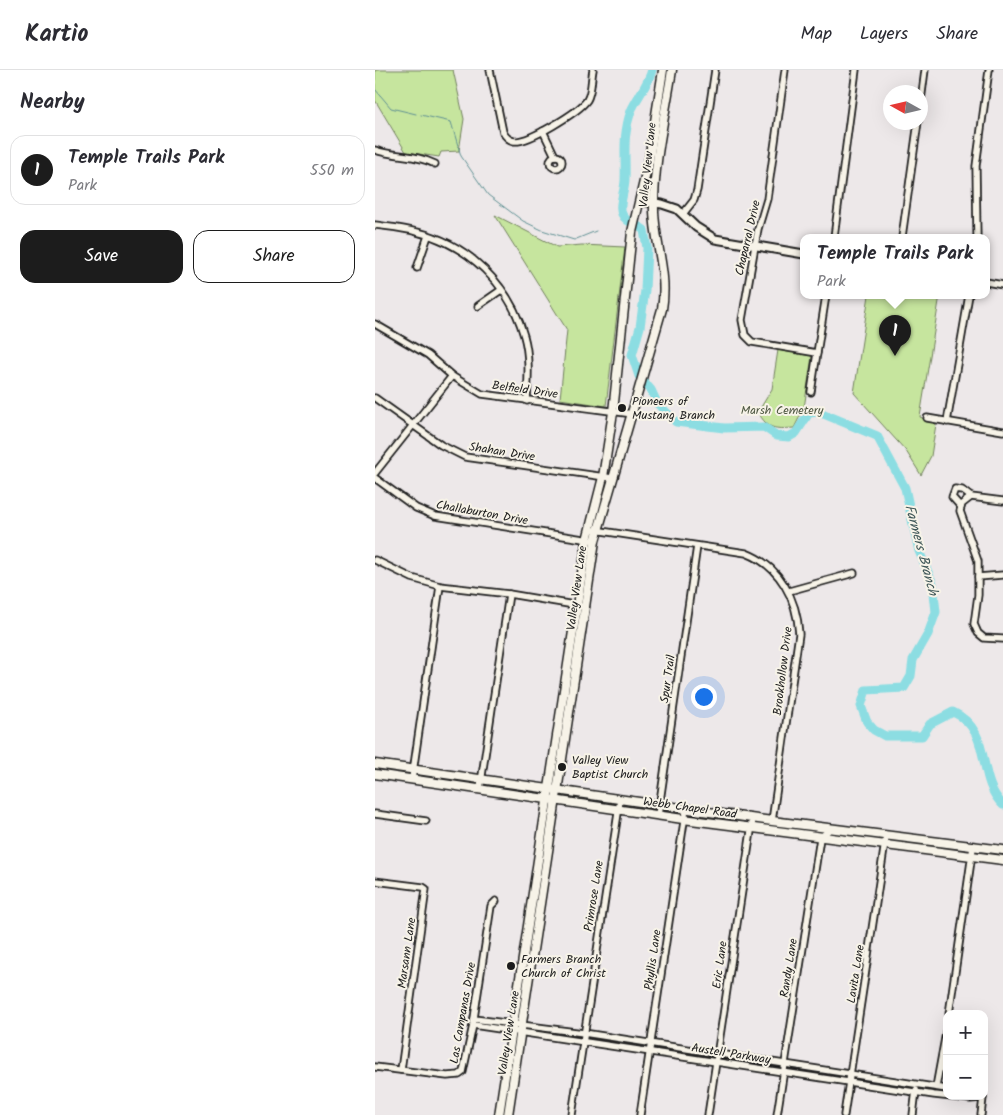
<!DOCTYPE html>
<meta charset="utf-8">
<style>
body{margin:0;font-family:Kalam,sans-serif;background:#f2f2f3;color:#2b2b33}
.controls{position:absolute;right:15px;bottom:15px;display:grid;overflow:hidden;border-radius:10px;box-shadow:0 5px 20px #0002}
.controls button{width:45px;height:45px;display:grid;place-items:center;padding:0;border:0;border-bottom:1px solid #e1e1e2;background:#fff;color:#2b2b33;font:25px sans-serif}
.compass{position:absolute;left:508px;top:15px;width:45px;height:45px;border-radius:50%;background:#fff;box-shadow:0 5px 20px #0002;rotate:278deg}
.you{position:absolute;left:328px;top:626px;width:18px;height:18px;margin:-12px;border:4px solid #fff;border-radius:50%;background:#1a73e8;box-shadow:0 0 0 8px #1a73e833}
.badge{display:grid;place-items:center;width:32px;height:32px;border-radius:50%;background:#1c1c1c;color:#fff;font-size:16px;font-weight:700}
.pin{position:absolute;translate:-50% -41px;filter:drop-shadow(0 1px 2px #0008)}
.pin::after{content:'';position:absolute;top:26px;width:18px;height:15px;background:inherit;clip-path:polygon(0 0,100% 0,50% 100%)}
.popup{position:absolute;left:425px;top:164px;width:190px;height:65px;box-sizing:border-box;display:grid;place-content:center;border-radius:10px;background:#fff;filter:drop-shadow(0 1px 4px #0005);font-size:16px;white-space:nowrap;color:#7c7c81}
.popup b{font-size:19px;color:#2b2b33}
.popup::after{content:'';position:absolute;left:50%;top:100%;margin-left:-10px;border:10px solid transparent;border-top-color:#fff}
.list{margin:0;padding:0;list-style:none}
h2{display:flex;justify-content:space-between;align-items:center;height:65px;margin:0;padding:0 20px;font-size:21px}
h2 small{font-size:16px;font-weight:400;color:#7c7c81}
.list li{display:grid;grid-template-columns:32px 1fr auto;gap:15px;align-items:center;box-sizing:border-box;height:70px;margin:0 10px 10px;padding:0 10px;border:1px solid #e1e1e2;border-radius:15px}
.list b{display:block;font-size:19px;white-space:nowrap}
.list p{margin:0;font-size:16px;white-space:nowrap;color:#7c7c81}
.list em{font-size:16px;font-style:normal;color:#7c7c81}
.actions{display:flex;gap:10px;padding:15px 20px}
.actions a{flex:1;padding:11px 0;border:1px solid #1c1c1c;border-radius:15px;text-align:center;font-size:18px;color:#1c1c1c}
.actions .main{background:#1c1c1c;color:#fff}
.map{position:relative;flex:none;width:628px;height:1045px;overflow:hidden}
header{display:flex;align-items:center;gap:30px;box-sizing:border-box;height:70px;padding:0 25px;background:#fff;border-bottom:1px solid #e1e1e2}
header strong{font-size:24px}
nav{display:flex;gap:28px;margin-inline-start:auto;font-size:18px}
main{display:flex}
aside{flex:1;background:#fff}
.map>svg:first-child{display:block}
.green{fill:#c6e59e;stroke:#71805d}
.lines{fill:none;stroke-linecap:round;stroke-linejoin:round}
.stream{stroke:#5f9093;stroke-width:1}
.river{stroke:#8cdde2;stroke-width:9}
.minor-casing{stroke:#1c1c1c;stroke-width:9}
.tertiary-casing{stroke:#1c1c1c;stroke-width:11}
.secondary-casing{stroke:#1c1c1c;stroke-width:11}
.minor{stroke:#f7f3e8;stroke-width:5.5}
.tertiary{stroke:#f7f3e8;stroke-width:7}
.secondary{stroke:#f7f3e8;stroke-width:8}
.poi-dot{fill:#1c1c1c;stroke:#f7f3e8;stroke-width:2}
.labels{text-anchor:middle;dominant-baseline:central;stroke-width:4;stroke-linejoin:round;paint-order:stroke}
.street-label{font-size:12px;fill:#1c1c1c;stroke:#f7f3e8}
.poi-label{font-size:12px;fill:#1c1c1c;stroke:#f7f3e8;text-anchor:start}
.park-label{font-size:12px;fill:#4f5843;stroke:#f7f3e8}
.water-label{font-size:14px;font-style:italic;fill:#3e5657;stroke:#f7f3e8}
</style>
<header>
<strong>Kartio</strong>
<nav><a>Map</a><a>Layers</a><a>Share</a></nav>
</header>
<main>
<aside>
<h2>Nearby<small></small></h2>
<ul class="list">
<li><span class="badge">1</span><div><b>Temple Trails Park</b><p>Park</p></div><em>550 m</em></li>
</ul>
<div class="actions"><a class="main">Save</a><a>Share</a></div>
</aside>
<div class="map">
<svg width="628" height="1045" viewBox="0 0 628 1045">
<rect width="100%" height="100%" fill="#ede8e9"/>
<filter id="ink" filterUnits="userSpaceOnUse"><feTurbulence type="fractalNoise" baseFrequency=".02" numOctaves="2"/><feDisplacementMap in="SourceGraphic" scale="10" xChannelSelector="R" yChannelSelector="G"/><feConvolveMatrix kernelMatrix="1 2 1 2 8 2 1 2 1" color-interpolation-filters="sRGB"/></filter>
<g filter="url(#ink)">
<!-- green -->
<g class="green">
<path d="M 0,0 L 78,0 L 89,49 L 84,81 L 66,82 L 64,87 L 31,82 L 0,30 Z"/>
<path d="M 120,145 L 182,177 L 207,175 L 250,177 L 231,336 L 185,329 L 192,260 Z"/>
<path d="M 494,225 L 565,225 L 545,347 L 561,354 L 556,386 L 546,405 L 531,381 L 479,323 Z"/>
<path d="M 403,280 L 437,286 L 429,338 L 419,358 C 400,359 393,360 383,342 L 397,319 Z"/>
</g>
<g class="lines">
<!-- stream -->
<g class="stream">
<path d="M 0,19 L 16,38 L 41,44"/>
<path d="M 46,45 L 76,52 L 86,86 L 113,125 L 148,151 L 167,160 L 199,170 L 221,161"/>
<path d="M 245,149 L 249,147"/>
</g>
<!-- river -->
<path class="river" d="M 277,0 C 273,15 262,27 256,41 C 247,66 251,86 250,110 C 250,121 243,135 247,144 C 251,153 262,154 269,160 L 272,178 L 270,220 L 265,257 L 257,285 L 264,306 L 276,320 L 282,333 L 301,352 L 349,358 L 389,357 L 402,366 L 414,367 L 421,363 L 434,343 L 444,342 L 502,366 L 530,418 L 544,481 L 558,514 L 561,542 L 553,564 L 538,590 L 536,606 L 529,618 L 491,620 L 486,636 L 492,652 L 499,660 L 510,666 L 547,666 L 555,654 L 578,642 C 619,661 600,708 628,735"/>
<defs>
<g id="minor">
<path d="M 115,0 L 128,62 C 130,66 133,70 139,71 C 153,73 204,42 212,30 C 217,22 216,9 218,0"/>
<path d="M 410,0 L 392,129 L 383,159 L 367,250 L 370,265 L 377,272 L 442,283"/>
<path d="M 546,31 L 550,0"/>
<path d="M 168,61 L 180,86"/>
<path d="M 0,80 C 20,87 41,84 60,94"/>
<circle cx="181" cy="92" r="6"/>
<path d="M 308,144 L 319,130 L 322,120 L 340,0"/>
<path d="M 0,155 C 14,157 28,158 42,162 C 93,174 135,215 149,266 C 155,287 153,309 152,331"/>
<path d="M 459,167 L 481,0"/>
<path d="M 527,167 L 543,52"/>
<path d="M 602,167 L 601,96 L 614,0"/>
<path d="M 42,198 L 53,166"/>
<path d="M 611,212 L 628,215"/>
<path d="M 103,236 L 126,220"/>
<path d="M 0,254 L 53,285 L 77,306 L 107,324 L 258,344"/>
<path d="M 436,322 L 451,225"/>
<path d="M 0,328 L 66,375 L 90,387 L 237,408"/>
<path d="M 552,348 L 628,361"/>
<path d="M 572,352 L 594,225"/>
<path d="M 0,403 L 77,306"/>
<path d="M 0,408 L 41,438 L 60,446 L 215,470"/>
<path d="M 628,431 L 596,427 L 587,434 L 585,441 L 603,491 L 603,525 L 599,554 L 603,563 L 609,568 L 628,569"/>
<path d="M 586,437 L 577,427 L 580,419 L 587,420 L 596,427"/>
<path d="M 220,460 L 371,483 C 405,496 422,529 424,564 L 397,751"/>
<path d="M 0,490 L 37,508 L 65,516 L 134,524 L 211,537"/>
<path d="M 603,507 L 628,505"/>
<path d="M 414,521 L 479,503"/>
<path d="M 37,709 L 65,516"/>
<path d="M 105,719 L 134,524"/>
<path d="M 0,744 L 51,751"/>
<path d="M 283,745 L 322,476"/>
<path d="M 0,811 L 48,817 L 51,819 L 26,1000"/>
<path d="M 574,944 L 598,777"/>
<path d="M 99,949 L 209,963 L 572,1019"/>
<path d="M 98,955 L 559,1025 L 595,1029 L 608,1028"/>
<path d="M 0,997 L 72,1006 L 84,1005 L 88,1002 L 98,955 L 116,836 L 121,831"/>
<path d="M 561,1017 L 572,957"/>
<path d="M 197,1045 L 245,730"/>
<path d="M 265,1045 L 311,738"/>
<path d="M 333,1045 L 378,748"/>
<path d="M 402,1045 L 445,768 L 455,759"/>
<path d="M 469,1045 L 511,766"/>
<path d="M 538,1045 L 541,1020"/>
<path d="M 606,1045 L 608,1028"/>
</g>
<path id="tertiary" d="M 265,131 L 287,134 L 302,139 L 321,157 L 340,169 L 429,184"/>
<g id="secondary">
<path d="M 0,694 L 397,751 L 628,780"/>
<path d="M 0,704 L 308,749 L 628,790"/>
<path d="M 124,1045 L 212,470 L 228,407 L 238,342 L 257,162 L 274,90 L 288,0"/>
<path d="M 133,1045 L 220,471 L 287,239 C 293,203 280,175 279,141 C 278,94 290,46 297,0"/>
</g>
</defs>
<!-- minor casing -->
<use href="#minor" class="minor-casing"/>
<!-- tertiary casing -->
<use href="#tertiary" class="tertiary-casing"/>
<!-- secondary casing -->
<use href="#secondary" class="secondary-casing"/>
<!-- minor -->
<use href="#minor" class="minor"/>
<!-- tertiary -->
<use href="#tertiary" class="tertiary"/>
<!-- secondary -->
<use href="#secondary" class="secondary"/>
</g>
</g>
<!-- markers -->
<g class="poi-dot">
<circle cx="247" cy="338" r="5"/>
<circle cx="187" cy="697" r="5"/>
<circle cx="136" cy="896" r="5"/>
</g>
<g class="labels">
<!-- street labels -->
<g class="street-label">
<text transform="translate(273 95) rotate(-84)">Valley View Lane</text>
<text transform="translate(373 168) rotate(-77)">Chaparral Drive</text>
<text transform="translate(150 320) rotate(8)">Belfield Drive</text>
<text transform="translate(127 382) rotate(9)">Shahan Drive</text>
<text transform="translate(107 443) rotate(10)">Challaburton Drive</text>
<text transform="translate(202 518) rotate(-82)">Valley View Lane</text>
<text transform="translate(408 601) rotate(-83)">Brookhollow Drive</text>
<text transform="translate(293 609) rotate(-82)">Spur Trail</text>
<text transform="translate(315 738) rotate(8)">Webb Chapel Road</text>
<text transform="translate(219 826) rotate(-81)">Primrose Lane</text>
<text transform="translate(32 883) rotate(-82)">Marsann Lane</text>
<text transform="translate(278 890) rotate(-82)">Phyllis Lane</text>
<text transform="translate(345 895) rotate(-82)">Eric Lane</text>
<text transform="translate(414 898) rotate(-81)">Randy Lane</text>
<text transform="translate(481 904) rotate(-81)">Lavita Lane</text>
<text transform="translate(88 943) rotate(-80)">Las Campanas Drive</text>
<text transform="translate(134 963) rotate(-81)">Valley View Lane</text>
<text transform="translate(356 984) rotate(9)">Austell Parkway</text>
</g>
<!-- poi labels -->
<g class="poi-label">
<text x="257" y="331">Pioneers of<tspan x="257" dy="14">Mustang Branch</tspan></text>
<text x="197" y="690">Valley View<tspan x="197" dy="14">Baptist Church</tspan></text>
<text x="146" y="889">Farmers Branch<tspan x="146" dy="14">Church of Christ</tspan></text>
</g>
<!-- park labels -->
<g class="park-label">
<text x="407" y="340">Marsh Cemetery</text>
</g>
<!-- water labels -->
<g class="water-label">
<text transform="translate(546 480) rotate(75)">Farmers Branch</text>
</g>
</g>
</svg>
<div class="controls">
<button>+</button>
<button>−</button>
</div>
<svg class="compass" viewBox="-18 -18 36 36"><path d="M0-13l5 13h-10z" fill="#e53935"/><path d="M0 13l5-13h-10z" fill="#7c7c81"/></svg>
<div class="you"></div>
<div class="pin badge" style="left:520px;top:286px">1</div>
<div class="popup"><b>Temple Trails Park</b>Park</div>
</div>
</main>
